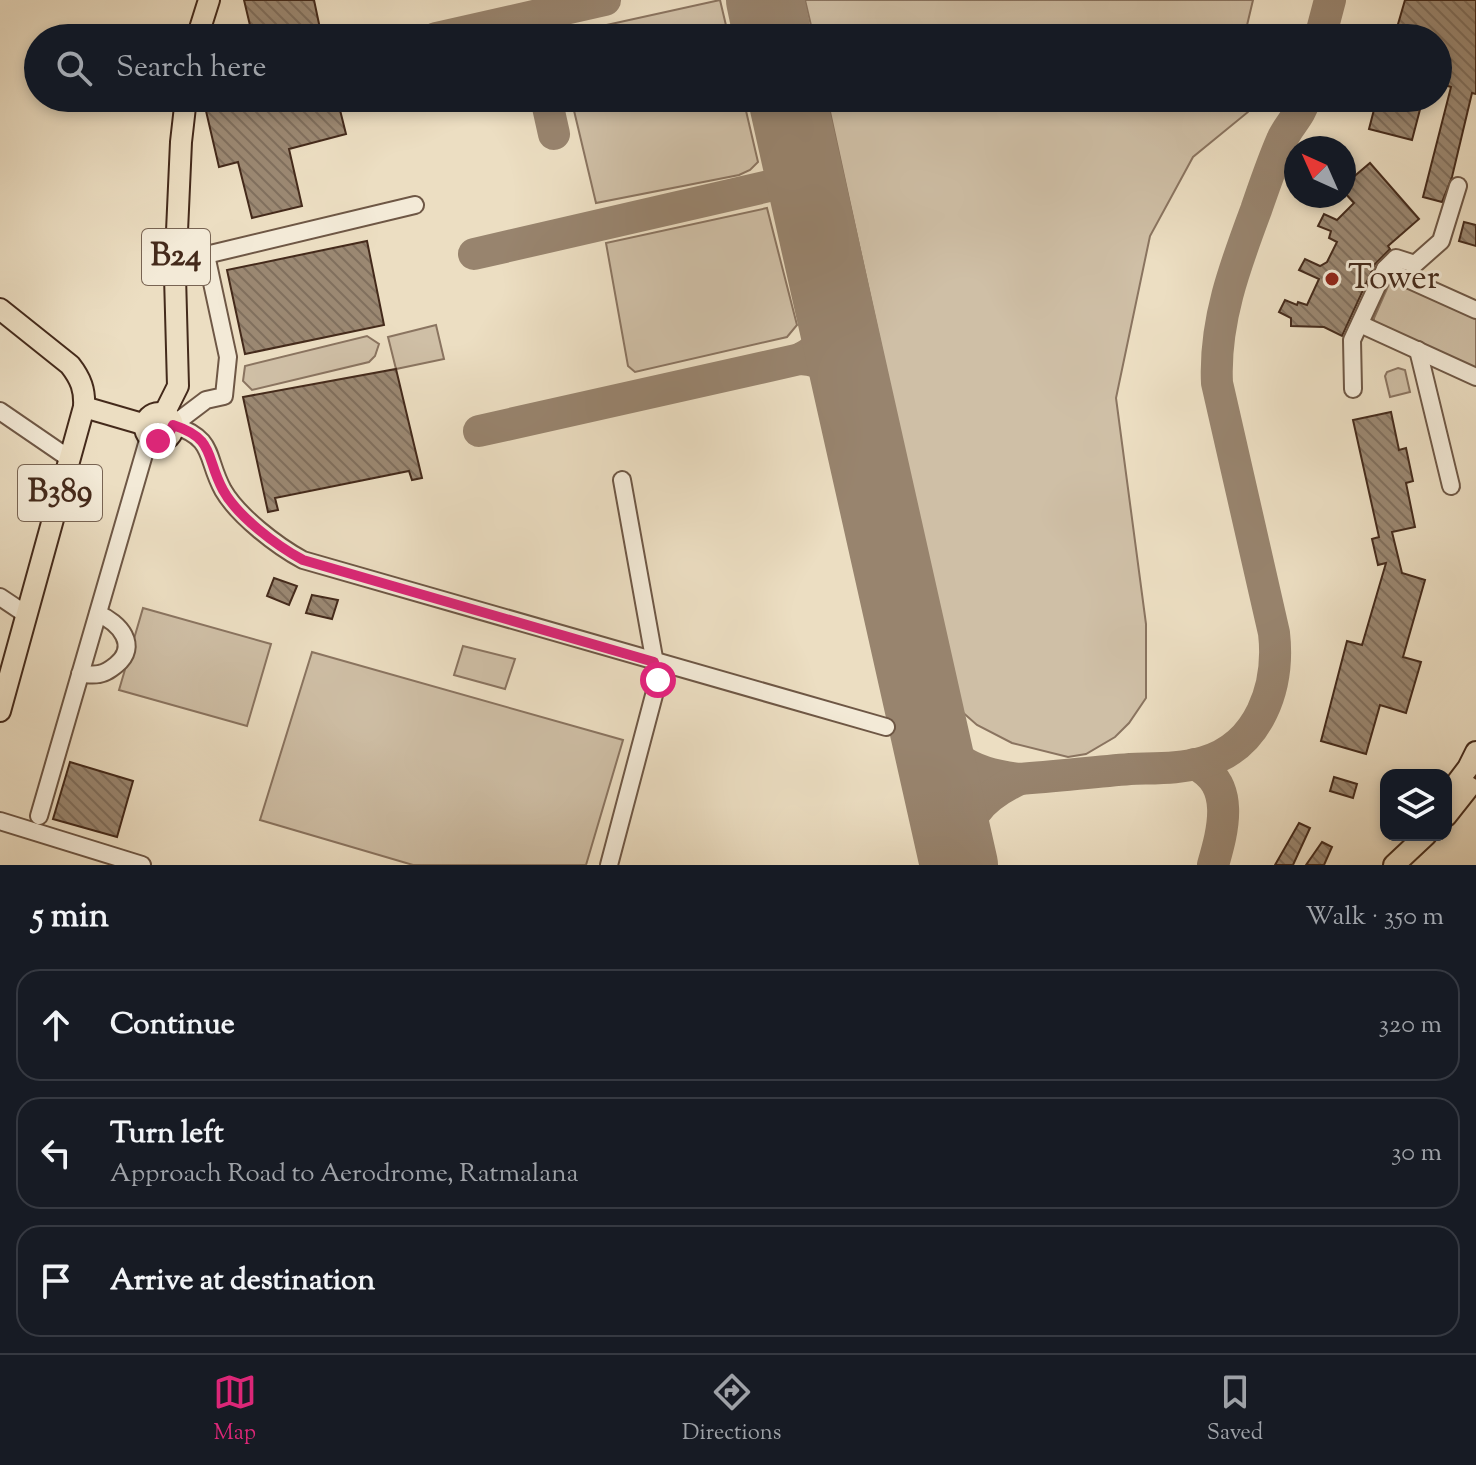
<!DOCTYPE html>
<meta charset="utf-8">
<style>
body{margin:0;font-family:"Sorts Mill Goudy",serif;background:#242831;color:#f1f3f6}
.controls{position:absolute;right:24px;bottom:24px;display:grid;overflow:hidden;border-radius:16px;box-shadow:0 4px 12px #0003}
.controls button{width:72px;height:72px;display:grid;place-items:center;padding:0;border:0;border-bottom:2px solid #363941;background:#171b24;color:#f1f3f6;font:40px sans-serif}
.compass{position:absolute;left:1284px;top:136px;width:72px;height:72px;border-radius:50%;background:#171b24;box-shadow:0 4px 12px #0003;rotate:315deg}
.stop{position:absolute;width:24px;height:24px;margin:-18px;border:6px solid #db2777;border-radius:50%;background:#fff}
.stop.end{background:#db2777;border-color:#fff;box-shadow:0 2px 8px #0008}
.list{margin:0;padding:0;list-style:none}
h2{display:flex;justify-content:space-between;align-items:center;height:104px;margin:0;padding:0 32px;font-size:34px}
h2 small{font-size:26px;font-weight:400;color:#9ea1a6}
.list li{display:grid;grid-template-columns:52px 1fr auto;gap:24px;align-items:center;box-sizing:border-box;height:112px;margin:0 16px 16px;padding:0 16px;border:2px solid #363941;border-radius:24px}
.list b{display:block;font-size:30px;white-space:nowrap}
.list p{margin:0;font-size:26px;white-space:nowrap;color:#9ea1a6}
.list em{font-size:26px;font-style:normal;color:#9ea1a6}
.icon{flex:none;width:44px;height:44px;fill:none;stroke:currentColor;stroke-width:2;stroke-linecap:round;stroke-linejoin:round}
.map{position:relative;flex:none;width:1476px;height:865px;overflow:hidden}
.search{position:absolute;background:#171b24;box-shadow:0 4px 12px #0003;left:24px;right:24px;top:24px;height:88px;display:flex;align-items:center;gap:20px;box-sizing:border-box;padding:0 28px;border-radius:44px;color:#9ea1a6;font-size:30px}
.sheet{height:488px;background:#171b24}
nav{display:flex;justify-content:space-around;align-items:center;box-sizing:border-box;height:112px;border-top:2px solid #363941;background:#171b24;font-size:22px;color:#9ea1a6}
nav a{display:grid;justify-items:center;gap:4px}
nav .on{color:#db2777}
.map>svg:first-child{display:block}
.grass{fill:#cfbfa6;stroke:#8a7460;stroke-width:2}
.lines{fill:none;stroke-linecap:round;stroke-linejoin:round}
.taxiway{stroke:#98846e;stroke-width:32}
.runway{stroke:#98846e;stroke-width:78}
.building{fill:url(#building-back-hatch);stroke:#442a1b;stroke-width:2}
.minor-casing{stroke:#6e5745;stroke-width:20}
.major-casing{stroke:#442a1b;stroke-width:24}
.minor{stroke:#f3ead7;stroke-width:16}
.major{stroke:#ecdec2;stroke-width:20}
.route{stroke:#db2777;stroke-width:10}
.poi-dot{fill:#8f2418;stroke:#f3ead7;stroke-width:3}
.labels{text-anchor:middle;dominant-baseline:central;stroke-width:6;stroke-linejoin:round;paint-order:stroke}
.shield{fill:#f3ead7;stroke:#786453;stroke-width:2}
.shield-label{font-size:32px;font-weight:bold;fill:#442a1b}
.poi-label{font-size:34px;fill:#442a1b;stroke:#f3ead7;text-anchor:start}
</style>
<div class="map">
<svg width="1476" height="865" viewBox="0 0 1476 865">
<defs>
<pattern id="building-back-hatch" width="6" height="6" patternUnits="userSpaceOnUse" patternTransform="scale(2)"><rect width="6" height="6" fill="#9b8872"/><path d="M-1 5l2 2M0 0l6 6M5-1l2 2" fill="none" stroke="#806f5d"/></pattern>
</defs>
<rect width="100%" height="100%" fill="#ecdec2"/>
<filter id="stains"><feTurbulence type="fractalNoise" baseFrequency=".0025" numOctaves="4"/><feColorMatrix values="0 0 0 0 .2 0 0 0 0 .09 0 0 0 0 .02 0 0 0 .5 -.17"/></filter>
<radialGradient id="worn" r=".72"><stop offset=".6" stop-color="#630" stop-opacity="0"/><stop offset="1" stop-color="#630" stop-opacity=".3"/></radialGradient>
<!-- grass -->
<g class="grass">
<path d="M 720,0 L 729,38 L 562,38 L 561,35 Z"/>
<path d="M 805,0 L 1253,0 L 1244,38 L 814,38 Z"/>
<path d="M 571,98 L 743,98 L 758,162 L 750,170 L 739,175 L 596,203 Z"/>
<path d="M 827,98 L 1228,98 L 1251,105 L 1248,112 L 1193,157 L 1150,236 L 1116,398 L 1146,624 L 1146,698 L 1129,723 L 1115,737 L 1086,754 L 1068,757 L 1012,743 L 977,725 L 960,710 Z"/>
<path d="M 767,208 L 797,325 L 787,337 L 635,372 L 628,366 L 606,243 Z"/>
<path d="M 1393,281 L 1476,318 L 1476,370 L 1374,323 L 1374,318 L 1389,284 Z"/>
<path d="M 436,325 L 444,359 L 396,369 L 388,337 Z"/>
<path d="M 367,336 L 379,344 L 375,356 L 369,362 L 252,390 L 243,381 L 245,366 Z"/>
<path d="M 1398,368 L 1405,370 L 1410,392 L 1390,397 L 1385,376 L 1387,372 Z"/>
<path d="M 143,608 L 271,644 L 247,726 L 119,690 Z"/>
<path d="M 463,646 L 515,659 L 505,689 L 454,675 Z"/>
<path d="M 312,652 L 623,740 L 586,865 L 413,865 L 260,820 Z"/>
</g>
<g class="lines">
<!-- taxiway -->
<g class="taxiway">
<path d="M 436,38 L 605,0"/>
<path d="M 1320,38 L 1330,0"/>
<path d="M 546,98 L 554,134"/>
<path d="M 474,254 L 804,178"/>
<path d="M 800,359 C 829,360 841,376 854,400"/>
<path d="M 479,431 L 800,359 C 825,347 831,329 833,303"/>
<path d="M 924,707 C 946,757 965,773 1020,779"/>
<path d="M 1195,764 C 1236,784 1223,830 1213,865"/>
<path d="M 962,865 C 961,820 979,798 1020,779 C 1057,776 1094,772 1130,769 C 1154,768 1181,769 1204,762 C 1260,746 1280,686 1274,633 L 1217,383 C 1214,322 1235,266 1256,210 C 1264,187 1272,163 1282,140 C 1288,125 1301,116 1305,98"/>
</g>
<!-- runway -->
<g class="runway">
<path d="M 765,0 L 773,38"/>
<path d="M 787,98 L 959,865"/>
</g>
</g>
<!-- building -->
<g class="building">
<path d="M 244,0 L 314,0 L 322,38 L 309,38 L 309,35 L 297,38 L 253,38 Z"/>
<path d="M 1405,0 L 1476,0 L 1476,94 L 1472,93 L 1452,177 L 1442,202 L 1423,197 L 1451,87 L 1438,83 L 1438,38 L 1394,38 Z"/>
<path d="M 203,98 L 337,98 L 346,134 L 289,149 L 302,206 L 252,218 L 238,162 L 219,167 Z"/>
<path d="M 1377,98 L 1423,98 L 1412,140 L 1369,129 Z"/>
<path d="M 1370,163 L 1419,219 L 1388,246 L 1390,249 L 1375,264 L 1342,336 L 1324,327 L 1291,326 L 1291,318 L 1279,312 L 1285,300 L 1297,305 L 1298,302 L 1307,305 L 1319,279 L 1299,270 L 1305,259 L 1320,266 L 1327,262 L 1337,242 L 1329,238 L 1331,231 L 1318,226 L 1324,214 L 1337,220 L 1354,203 L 1344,192 L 1344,185 Z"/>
<path d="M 1464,222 L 1476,225 L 1476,246 L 1459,241 Z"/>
<path d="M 367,241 L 384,325 L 245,354 L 227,270 Z"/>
<path d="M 396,369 L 422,478 L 412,480 L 409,471 L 275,498 L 278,510 L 268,512 L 243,397 Z"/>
<path d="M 1391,412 L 1399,450 L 1406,448 L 1413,481 L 1406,483 L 1415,527 L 1392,532 L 1402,573 L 1425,580 L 1403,657 L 1421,662 L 1406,713 L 1380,705 L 1366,754 L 1321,741 L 1347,641 L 1362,645 L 1386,563 L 1378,565 L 1372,539 L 1379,537 L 1353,420 Z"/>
<path d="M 274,578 L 297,586 L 289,605 L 267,596 Z"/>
<path d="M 312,595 L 338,600 L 332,619 L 306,613 Z"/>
<path d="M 70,762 L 133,781 L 117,837 L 53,819 Z"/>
<path d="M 1334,777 L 1357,784 L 1353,798 L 1330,791 Z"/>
<path d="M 1299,823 L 1310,828 L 1293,865 L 1275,865 Z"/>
<path d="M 1322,842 L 1332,847 L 1324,865 L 1306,865 Z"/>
</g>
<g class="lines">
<defs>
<g id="minor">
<path d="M 415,205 L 206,255 L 228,357 L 224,396 L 206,400 L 173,425 C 216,439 205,457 223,490 C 238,516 277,546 303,560 L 886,727"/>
<path d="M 1385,269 L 1476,310"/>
<path d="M 1360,324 L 1476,377"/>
<path d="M 1418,350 L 1451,486"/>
<path d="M 1353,389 L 1352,340 L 1385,269 L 1396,258 L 1415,264 L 1441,241 L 1458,186"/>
<path d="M 0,411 L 70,459"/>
<path d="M 0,597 L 27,615"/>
<path d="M 80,674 C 86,674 93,675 99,674 C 106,673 111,669 116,665 C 140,646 119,622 98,614"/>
<path d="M 39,816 L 149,437"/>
<path d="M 0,821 L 142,865"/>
<path d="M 609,865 L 658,680 L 622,480"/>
</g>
<g id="major">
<path d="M 197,38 L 209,0"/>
<path d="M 0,309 L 70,365 C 81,379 85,390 84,407 L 0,711"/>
<path d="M 84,407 L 146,425"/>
<circle cx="159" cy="427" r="14"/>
<path d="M 164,414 L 178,386 L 175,276 L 181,142 L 186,98"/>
<path d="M 1446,797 L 1468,768 L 1476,752"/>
<path d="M 1446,816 L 1469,787"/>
<path d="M 1394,865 L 1426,835"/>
</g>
</defs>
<!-- minor casing -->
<use href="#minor" class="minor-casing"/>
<!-- major casing -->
<use href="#major" class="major-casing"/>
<!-- minor -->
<use href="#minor" class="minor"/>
<!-- major -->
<use href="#major" class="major"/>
</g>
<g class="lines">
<!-- route -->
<path class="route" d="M 158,441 L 167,438 L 173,425 C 216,439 205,457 223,490 C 237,516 277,546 303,560 L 654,662 L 658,680"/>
</g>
<!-- markers -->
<circle class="poi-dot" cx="1332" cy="279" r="8"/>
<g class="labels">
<!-- shield labels -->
<g class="shield">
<rect x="142" y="229" width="68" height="56" rx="6"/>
<rect x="18" y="465" width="84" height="56" rx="6"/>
</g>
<g class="shield-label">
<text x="176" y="257">B24</text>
<text x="60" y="493">B389</text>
</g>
<!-- poi labels -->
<g class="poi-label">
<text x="1348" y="279">Tower</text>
</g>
</g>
<rect width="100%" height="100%" filter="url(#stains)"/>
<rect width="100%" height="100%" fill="url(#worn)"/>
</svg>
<div class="controls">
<button><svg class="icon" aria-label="layers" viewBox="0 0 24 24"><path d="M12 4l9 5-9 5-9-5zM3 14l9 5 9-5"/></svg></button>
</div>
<svg class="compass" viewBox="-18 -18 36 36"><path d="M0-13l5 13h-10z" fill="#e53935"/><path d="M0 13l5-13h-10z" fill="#9ea1a6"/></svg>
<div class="stop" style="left:658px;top:680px"></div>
<div class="stop end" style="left:158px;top:441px"></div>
<div class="search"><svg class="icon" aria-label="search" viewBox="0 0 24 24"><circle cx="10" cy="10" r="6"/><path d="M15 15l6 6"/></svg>Search here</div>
</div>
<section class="sheet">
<h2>5 min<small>Walk · 350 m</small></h2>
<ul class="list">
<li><svg class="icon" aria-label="ahead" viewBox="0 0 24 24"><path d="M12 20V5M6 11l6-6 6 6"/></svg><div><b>Continue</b></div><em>320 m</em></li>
<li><svg class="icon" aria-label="left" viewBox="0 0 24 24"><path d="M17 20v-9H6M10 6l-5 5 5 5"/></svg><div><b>Turn left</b><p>Approach Road to Aerodrome, Ratmalana</p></div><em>30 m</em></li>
<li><svg class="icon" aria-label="arrive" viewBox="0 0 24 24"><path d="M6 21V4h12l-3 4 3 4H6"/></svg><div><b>Arrive at destination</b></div></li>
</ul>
</section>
<nav>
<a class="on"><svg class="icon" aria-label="map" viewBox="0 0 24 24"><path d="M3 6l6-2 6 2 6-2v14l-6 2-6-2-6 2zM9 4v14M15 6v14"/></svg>Map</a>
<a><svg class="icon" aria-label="directions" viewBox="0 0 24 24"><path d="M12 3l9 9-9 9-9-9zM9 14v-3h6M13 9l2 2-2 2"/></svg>Directions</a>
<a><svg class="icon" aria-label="saved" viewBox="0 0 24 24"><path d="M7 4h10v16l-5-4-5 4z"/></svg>Saved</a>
</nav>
